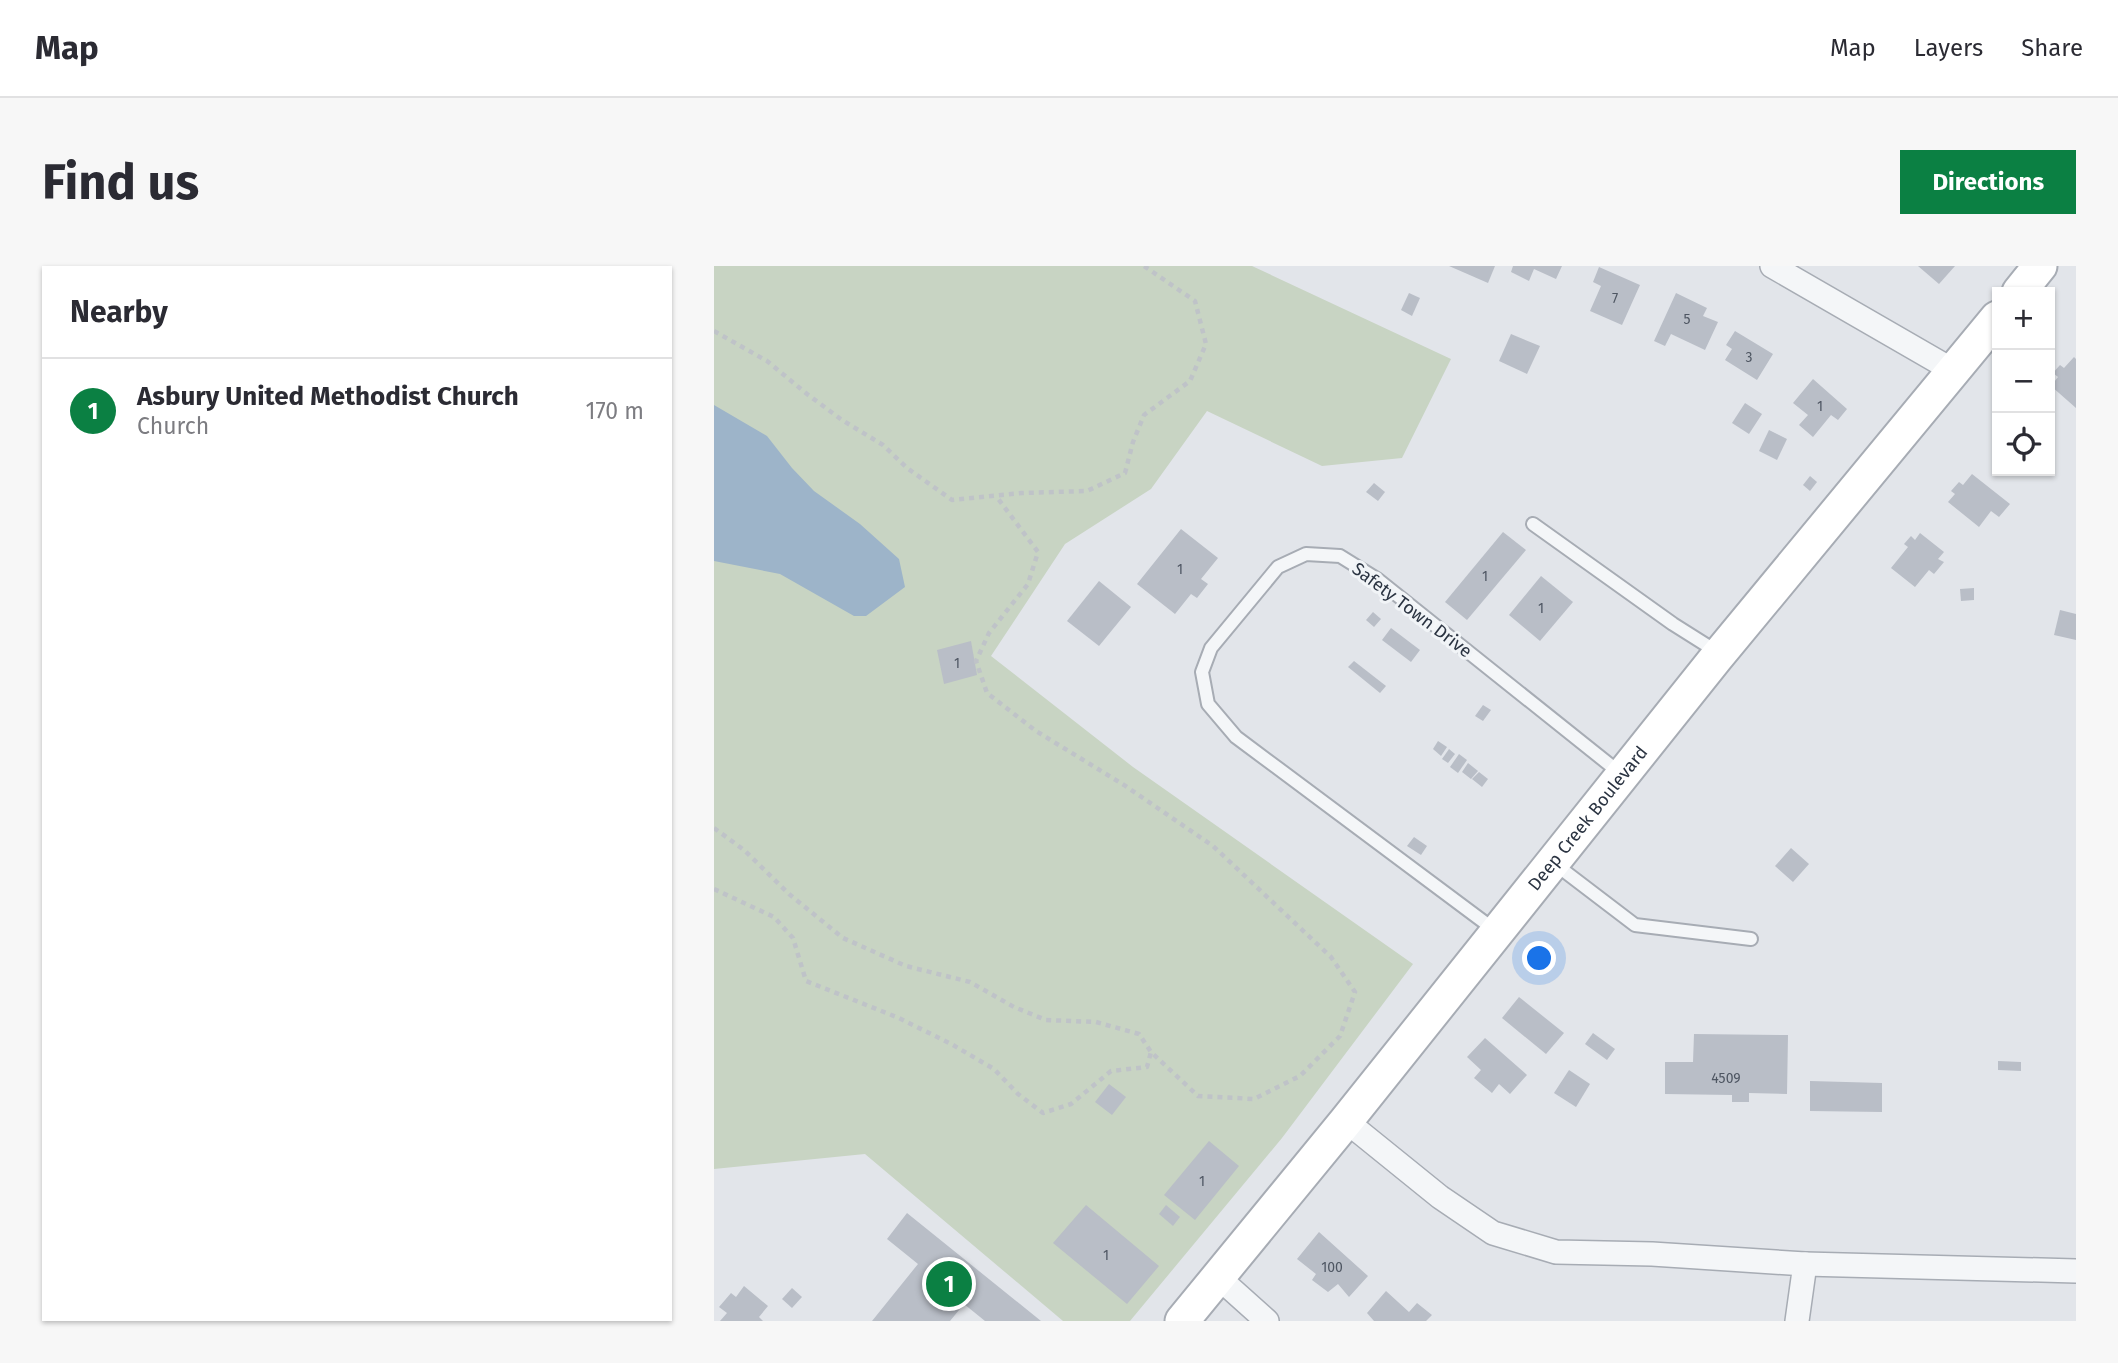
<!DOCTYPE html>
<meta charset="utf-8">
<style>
body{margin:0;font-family:"Fira Sans",sans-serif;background:#f7f7f7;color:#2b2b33}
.controls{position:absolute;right:21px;top:21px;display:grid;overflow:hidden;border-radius:0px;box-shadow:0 2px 5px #0004}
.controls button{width:63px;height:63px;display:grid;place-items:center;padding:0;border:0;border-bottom:2px solid #e1e1e2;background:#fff;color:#2b2b33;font:35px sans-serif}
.you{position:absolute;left:826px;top:693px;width:24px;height:24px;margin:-18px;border:5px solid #fff;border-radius:50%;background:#1a73e8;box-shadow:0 0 0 10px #1a73e833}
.badge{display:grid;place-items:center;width:46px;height:46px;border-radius:50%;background:#0b8043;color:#fff;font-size:23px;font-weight:700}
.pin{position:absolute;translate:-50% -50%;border:4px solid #fff;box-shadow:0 2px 7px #0006}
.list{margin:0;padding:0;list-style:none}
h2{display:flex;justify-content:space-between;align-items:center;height:91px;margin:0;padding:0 28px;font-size:30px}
h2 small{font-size:23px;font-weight:400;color:#7c7c81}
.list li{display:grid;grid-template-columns:46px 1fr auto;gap:21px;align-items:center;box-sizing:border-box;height:105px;padding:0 28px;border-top:2px solid #e1e1e2}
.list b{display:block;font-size:26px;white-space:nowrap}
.list p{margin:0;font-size:23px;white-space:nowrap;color:#7c7c81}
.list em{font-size:23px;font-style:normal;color:#7c7c81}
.icon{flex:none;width:38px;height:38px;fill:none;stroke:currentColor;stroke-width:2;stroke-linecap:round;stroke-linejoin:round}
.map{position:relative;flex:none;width:1362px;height:1055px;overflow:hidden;border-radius:0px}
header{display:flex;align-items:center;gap:42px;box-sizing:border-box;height:98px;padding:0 35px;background:#fff;border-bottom:2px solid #e1e1e2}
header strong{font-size:33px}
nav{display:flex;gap:38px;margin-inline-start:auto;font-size:24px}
.intro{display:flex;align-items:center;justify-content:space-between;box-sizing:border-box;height:168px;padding:0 42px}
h1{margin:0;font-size:49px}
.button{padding:18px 32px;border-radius:0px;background:#0b8043;color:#fff;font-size:24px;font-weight:700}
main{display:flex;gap:42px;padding:0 42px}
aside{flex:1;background:#fff;border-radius:0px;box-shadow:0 2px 5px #0004}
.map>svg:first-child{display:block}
.green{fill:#c8d4c3}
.water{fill:#9db4c9}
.building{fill:#b9bec7}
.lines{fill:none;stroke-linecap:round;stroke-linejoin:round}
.lane-casing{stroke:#a7acb4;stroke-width:16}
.street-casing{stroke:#a7acb4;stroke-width:26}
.secondary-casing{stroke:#a7acb4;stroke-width:37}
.path{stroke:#bfc3c8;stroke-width:4.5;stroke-dasharray:5 5;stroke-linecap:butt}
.lane{stroke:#f4f6f8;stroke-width:12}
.street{stroke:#f4f6f8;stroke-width:23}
.secondary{stroke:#fff;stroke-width:33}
.labels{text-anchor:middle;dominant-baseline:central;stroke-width:6;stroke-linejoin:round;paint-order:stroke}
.number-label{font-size:14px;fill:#4e5662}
.street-label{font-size:18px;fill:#2a3341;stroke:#f1f4f7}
</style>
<header>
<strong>Map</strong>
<nav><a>Map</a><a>Layers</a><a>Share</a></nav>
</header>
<div class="intro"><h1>Find us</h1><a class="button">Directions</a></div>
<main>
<aside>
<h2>Nearby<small></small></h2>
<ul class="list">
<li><span class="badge">1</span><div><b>Asbury United Methodist Church</b><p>Church</p></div><em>170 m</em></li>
</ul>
</aside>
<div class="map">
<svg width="1362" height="1055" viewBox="0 0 1362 1055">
<rect width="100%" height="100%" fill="#e2e5ea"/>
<!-- green -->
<path class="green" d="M 0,0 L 538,0 L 737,93 L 688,192 L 608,200 L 493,145 L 437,223 L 351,278 L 277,390 L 419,501 L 699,698 L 568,872 L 416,1055 L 349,1055 L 151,888 L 0,903 Z"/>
<!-- water -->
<path class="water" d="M 0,139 L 53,170 L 78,202 L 100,225 L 146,258 L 185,293 L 191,321 L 152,350 L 140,350 L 66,308 L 0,295 Z"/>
<!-- building -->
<g class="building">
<path d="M 735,0 L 781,0 L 774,17 Z"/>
<path d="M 799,0 L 848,0 L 842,13 L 820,3 L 815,15 L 797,6 Z"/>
<path d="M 1204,0 L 1241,0 L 1225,18 Z"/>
<path d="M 885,1 L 926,19 L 908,59 L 876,45 L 887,20 L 879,16 Z"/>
<path d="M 695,27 L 706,32 L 698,50 L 687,44 Z"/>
<path d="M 962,27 L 993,42 L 989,50 L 1004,56 L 991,84 L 957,68 L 951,80 L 940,75 Z"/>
<path d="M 1021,65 L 1059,88 L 1043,114 L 1011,94 L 1018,83 L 1012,79 Z"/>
<path d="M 797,68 L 826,80 L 813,108 L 785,95 Z"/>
<path d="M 1360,91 L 1362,93 L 1362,142 L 1337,120 L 1344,111 L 1339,107 L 1346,99 L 1350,102 Z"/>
<path d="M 1099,113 L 1133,143 L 1124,154 L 1117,149 L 1099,171 L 1085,159 L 1094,149 L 1079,137 Z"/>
<path d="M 1031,137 L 1048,148 L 1035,168 L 1018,157 Z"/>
<path d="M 1055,164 L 1073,173 L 1063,194 L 1045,185 Z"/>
<path d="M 1258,208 L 1296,238 L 1285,251 L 1277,245 L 1265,261 L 1234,236 L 1241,228 L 1237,225 L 1245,216 L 1249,219 Z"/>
<path d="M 1096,210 L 1103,216 L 1096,225 L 1089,219 Z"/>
<path d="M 660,217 L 671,226 L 664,235 L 652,226 Z"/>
<path d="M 467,263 L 504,292 L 487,313 L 494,318 L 483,332 L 477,328 L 461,348 L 423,318 Z"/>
<path d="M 789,266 L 812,284 L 753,354 L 731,336 Z"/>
<path d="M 1206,267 L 1230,286 L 1224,293 L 1230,296 L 1220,308 L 1215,304 L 1201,321 L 1177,302 L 1194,281 L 1190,278 L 1197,270 L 1201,274 Z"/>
<path d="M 827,310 L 859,336 L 826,375 L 795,349 Z"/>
<path d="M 385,315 L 417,341 L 385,380 L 353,355 Z"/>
<path d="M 1260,322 L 1260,334 L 1247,335 L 1246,323 Z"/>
<path d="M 1346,344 L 1362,348 L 1362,374 L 1340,369 Z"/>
<path d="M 659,346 L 667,353 L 660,361 L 652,354 Z"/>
<path d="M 677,362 L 706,384 L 697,396 L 668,374 Z"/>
<path d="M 257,375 L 263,409 L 230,418 L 223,384 Z"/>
<path d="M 640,395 L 672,420 L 666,427 L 634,401 Z"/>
<path d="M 769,439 L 777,444 L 769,455 L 761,450 Z"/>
<path d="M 724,475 L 733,481 L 727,490 L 719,483 Z"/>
<path d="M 735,483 L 741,488 L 734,497 L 728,493 Z"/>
<path d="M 745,488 L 753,494 L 744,507 L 736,501 Z"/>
<path d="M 754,497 L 764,505 L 757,513 L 748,506 Z"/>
<path d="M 765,506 L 774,513 L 768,521 L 758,513 Z"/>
<path d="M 700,571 L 713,580 L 707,589 L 693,580 Z"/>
<path d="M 1077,582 L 1095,598 L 1079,616 L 1061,600 Z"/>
<path d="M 805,731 L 850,767 L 832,788 L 788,752 Z"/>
<path d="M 879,767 L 901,783 L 893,794 L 871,778 Z"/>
<path d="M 980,768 L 1074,769 L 1073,828 L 1035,827 L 1035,836 L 1018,836 L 1018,829 L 951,828 L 951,796 L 979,796 Z"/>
<path d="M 771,772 L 813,809 L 796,828 L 785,818 L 778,827 L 760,812 L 767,804 L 753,791 Z"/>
<path d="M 1284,795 L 1307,796 L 1307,805 L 1284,804 Z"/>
<path d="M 855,804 L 876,818 L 862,841 L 840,827 Z"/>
<path d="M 1096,815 L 1168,817 L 1168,846 L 1096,845 Z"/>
<path d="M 395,818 L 412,831 L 398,849 L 381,836 Z"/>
<path d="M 495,875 L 525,900 L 481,954 L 450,929 Z"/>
<path d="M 372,939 L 445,1000 L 413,1038 L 339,977 Z"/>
<path d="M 452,939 L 466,951 L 459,960 L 445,948 Z"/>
<path d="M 193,947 L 327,1055 L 271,1055 L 250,1038 L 236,1055 L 158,1055 L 204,998 L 173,973 Z"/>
<path d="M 605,966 L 654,1010 L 635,1031 L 624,1018 L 614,1026 L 598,1014 L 602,1008 L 583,993 Z"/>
<path d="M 30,1020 L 54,1040 L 45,1051 L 49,1055 L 6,1055 L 13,1047 L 5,1041 L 17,1027 L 22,1031 Z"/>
<path d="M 78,1022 L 88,1031 L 78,1042 L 68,1033 Z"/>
<path d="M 672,1025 L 695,1046 L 703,1037 L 718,1049 L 712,1055 L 660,1055 L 653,1047 Z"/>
</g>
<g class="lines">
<defs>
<g id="lane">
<path d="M 819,258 L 959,358 L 1005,387"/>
<path d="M 841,598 L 921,659 L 1037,673"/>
<path d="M 782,665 L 522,471 L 494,438 L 488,406 L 497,382 L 564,301 L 592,288 L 626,290 L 663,313 L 906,507"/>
</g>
<g id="street">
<path d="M 1058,0 L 1240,105"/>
<path d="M 632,855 L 726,931 L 779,967 L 842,986 L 938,988 L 1091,998 L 1083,1055"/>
<path d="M 1091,998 L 1362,1005"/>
<path d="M 505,1012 L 553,1055"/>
</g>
<g id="secondary">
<path d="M 1305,26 L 1326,0"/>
<path id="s1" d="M 468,1055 L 632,855 L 1002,392 L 1283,52"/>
</g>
</defs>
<!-- lane casing -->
<use href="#lane" class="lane-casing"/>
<!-- street casing -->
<use href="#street" class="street-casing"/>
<!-- secondary casing -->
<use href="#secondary" class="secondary-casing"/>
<!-- path -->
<g class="path">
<path d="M 0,65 L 53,95 L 93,128 L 128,154 L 169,179 L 193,202 L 238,234 L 308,227 L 373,225 L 411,207 L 419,176 L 430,149 L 476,115 L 492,78 L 481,35 L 430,0"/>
<path d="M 0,562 L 30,584 L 75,628 L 129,672 L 192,700 L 256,716 L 300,741 L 332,754 L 382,756 L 425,768 L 437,786 L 484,830 L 540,833 L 586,810 L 626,770 L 641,726 L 617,691 L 499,580 L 410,519 L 322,465 L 273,427 L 262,395 L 275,367 L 314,318 L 324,286 L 282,230"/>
<path d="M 0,623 L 60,651 L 79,672 L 92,715 L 185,752 L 239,779 L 280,803 L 304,828 L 329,847 L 357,838 L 397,805 L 433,801 L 437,786"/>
</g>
<!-- lane -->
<use href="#lane" class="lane"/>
<!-- street -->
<use href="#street" class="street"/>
<!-- secondary -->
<use href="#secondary" class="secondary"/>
</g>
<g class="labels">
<!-- number labels -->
<g class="number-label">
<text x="901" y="32">7</text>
<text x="973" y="53">5</text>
<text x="1035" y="91">3</text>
<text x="1106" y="140">1</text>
<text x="466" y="303">1</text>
<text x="771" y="310">1</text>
<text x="827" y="342">1</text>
<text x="243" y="397">1</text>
<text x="1012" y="812">4509</text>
<text x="488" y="915">1</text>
<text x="392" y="989">1</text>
<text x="618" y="1001">100</text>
</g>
<!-- street labels -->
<g class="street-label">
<text transform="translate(698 344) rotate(37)">Safety Town Drive</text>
<text stroke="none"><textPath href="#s1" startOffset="646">Deep Creek Boulevard</textPath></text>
</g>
</g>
</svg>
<div class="controls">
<button>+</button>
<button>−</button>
<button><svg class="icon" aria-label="locate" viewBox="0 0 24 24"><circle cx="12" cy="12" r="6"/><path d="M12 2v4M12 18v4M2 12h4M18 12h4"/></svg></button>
</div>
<div class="you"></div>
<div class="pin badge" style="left:235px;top:1018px">1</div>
</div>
</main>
